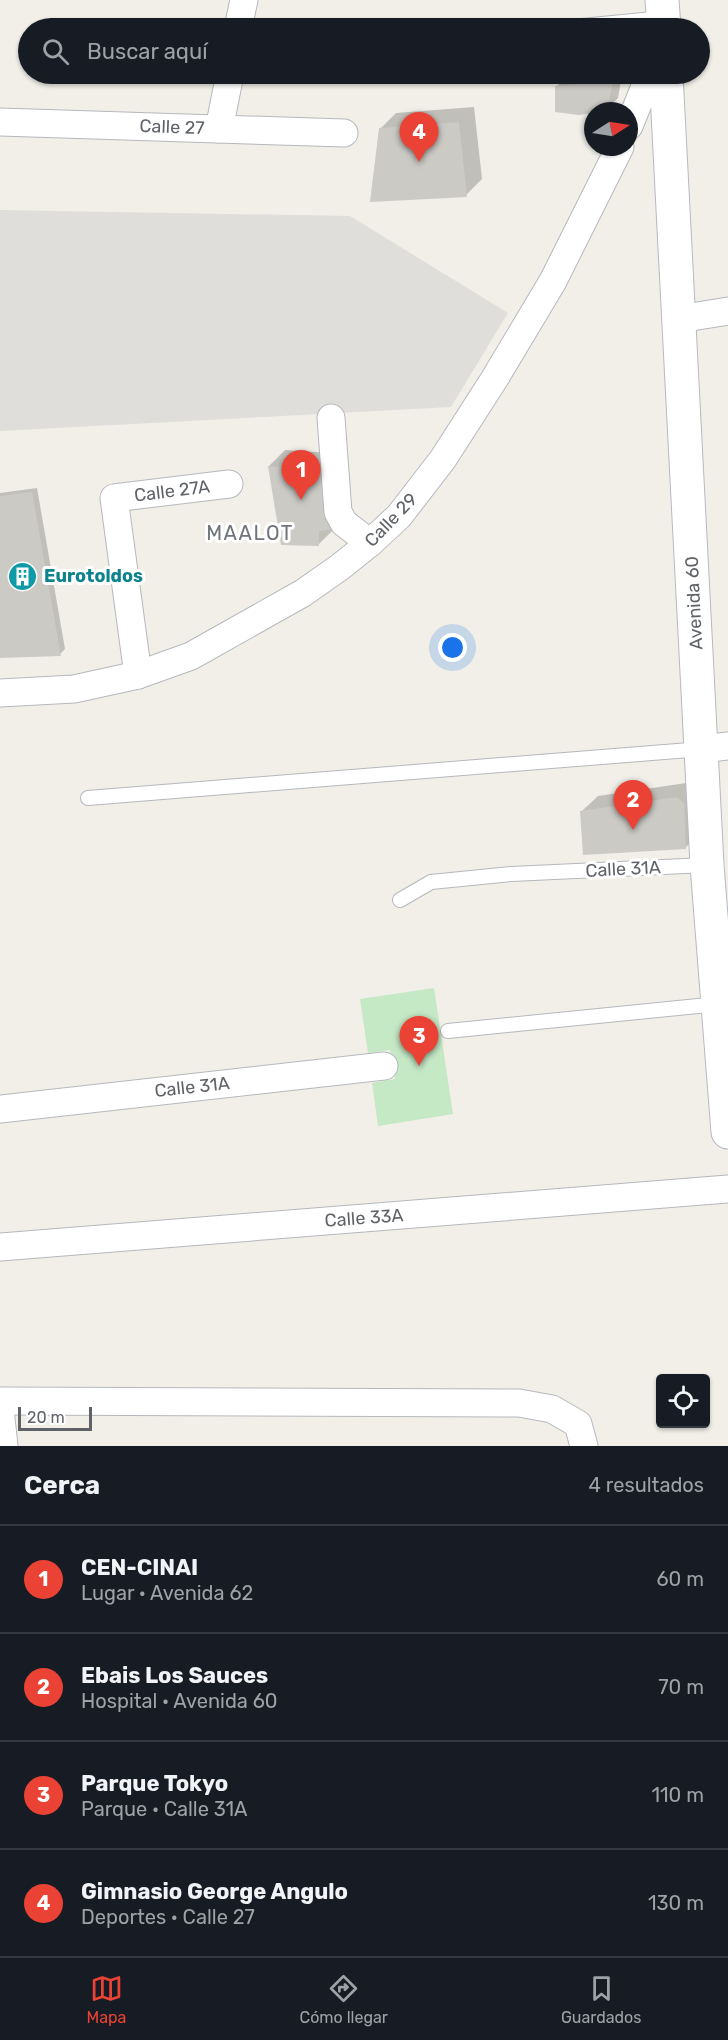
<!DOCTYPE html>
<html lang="es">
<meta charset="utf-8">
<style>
body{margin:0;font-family:Rubik,sans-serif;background:#242831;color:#f1f3f6}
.controls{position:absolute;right:18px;bottom:18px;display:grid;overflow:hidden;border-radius:6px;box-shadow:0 2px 4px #0004}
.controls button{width:54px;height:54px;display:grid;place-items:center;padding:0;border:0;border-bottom:2px solid #363941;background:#171b24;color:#f1f3f6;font:30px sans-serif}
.compass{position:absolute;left:584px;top:102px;width:54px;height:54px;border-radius:50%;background:#171b24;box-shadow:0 2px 4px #0004;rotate:78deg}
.scale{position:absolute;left:18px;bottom:15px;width:74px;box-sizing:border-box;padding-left:6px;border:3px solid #5f6368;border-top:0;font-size:16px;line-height:21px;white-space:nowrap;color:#5f6368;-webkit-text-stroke:4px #fff;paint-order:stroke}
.you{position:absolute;left:453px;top:648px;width:21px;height:21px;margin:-15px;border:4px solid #fff;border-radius:50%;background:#1a73e8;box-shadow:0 0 0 9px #1a73e833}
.badge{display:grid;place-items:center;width:39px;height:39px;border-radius:50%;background:#ea4335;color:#fff;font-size:20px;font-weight:700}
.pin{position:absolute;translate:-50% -50px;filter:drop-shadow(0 2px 3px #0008)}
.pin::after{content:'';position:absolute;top:32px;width:21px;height:18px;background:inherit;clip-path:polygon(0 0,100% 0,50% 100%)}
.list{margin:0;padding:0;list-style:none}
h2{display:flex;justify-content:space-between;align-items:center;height:78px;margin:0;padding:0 24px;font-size:26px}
h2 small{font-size:20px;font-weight:400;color:#9ea1a6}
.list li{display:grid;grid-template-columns:39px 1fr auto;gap:18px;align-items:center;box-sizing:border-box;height:108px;padding:0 24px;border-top:2px solid #363941}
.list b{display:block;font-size:22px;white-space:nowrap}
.list p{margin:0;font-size:20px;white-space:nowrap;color:#9ea1a6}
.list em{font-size:20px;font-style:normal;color:#9ea1a6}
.icon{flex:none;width:33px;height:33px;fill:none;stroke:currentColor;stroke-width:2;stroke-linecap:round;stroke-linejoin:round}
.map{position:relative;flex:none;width:728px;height:1446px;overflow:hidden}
.search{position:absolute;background:#171b24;box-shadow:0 2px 4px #0004;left:18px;right:18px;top:18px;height:66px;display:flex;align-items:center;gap:15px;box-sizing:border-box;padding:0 21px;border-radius:33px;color:#9ea1a6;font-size:22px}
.sheet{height:510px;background:#171b24}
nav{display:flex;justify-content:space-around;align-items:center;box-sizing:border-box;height:84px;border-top:2px solid #363941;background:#171b24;font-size:16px;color:#9ea1a6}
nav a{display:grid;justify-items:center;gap:3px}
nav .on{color:#ea4335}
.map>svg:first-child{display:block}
.industrial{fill:#e0deda}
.green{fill:#c5e8c5}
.shadow{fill:#0003}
.building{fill:#cccac5}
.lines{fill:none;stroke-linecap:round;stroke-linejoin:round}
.lane-casing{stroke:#b5b8bc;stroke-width:16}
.street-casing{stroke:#b5b8bc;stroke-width:29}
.secondary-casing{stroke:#b6babf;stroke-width:35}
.lane{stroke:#fff;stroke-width:14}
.street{stroke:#fff;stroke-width:27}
.secondary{stroke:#fff;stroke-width:33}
.labels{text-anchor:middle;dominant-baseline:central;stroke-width:6;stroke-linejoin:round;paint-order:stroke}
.street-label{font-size:18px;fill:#5f6368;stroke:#fff}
.culture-label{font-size:18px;font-weight:bold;fill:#0d838f;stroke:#fff;text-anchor:start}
.neighbourhood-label{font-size:20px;letter-spacing:1.5px;fill:#70757a;stroke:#fff}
</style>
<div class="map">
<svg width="728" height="1446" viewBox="0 0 728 1446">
<rect width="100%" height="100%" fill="#f1efe8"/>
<!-- industrial -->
<path class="industrial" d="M 0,210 L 350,216 L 508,313 L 451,407 L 0,431 Z"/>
<!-- green -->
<path class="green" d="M 434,988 L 453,1114 L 378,1126 L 372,1083 L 395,1079 L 390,1050 L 368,1053 L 360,999 Z"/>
<!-- shadow -->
<g class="shadow">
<path d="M 596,74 L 622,74 L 618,98 L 607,109 L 579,113 L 556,87 L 567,76 Z"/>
<path d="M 474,107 L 482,179 L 466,195 L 380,129 L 396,113 Z"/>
<path d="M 285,450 L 345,454 L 334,529 L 318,545 L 282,543 L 269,466 Z"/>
<path d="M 37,488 L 65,649 L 60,654 L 0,656 L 0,493 Z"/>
<path d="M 693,782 L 701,832 L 685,848 L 582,811 L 598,796 Z"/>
</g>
<!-- building -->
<g class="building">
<path d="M 613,81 L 607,110 L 593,111 L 593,113 L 579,115 L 555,112 L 555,86 Z"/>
<path d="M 459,122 L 467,197 L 370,202 L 379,128 Z"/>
<path d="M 268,466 L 330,470 L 330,530 L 319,531 L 319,546 L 281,545 Z"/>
<path d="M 32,492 L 61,656 L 0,658 L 0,496 Z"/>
<path d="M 677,797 L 684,803 L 686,849 L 583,855 L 580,811 Z"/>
</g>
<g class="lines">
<defs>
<g id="lane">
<path d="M 562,28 L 663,18"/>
<path d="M 88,798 L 702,749"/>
<path d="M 400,900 L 431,882 L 511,874 L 707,865"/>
<path d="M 448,1031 L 718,1004"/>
</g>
<g id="street">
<path d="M 238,28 L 244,0"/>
<path d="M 0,122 L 344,133"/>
<path d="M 629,126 L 650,74"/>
<path d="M 219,129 L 230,74"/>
<path d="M 679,319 L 728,311"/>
<path d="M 331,418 L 338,512 L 344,523 L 370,543"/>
<path d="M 138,675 L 114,498 L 229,484"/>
<path d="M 0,693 L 74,689 L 138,675 L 191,656 L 303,593 L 340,567 L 370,543 L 399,516 L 443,459 L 495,378 L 553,281 L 620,147"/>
<path d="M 702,749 L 728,746"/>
<path d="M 0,1109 L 384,1066"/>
<path d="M 0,1247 L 728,1189"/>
<path d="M 0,1401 L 519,1403 L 552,1409 L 578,1424 L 584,1446"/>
<path d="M 0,1409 L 4,1446"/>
</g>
<g id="secondary">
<path d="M 662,0 L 664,28"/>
<path d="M 666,74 L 707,865 L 728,1132"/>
</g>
</defs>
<!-- lane casing -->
<use href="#lane" class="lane-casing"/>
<!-- street casing -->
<use href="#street" class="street-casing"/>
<!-- secondary casing -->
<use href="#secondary" class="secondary-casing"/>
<!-- lane -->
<use href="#lane" class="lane"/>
<!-- street -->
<use href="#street" class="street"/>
<!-- secondary -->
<use href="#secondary" class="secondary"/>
</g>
<!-- icons -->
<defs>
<symbol id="building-disc" viewBox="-11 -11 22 22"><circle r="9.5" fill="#0f9aa8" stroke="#fff"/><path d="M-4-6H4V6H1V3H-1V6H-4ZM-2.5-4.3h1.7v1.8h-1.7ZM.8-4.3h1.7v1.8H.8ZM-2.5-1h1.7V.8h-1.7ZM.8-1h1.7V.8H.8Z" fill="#fff"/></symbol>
</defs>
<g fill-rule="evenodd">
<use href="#building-disc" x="6" y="560" width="33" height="33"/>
</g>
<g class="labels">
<!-- street labels -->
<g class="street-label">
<text transform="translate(172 127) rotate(2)">Calle 27</text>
<text transform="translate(172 491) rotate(-7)">Calle 27A</text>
<text transform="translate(391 520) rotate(-46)">Calle 29</text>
<text transform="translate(694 603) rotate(-93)">Avenida 60</text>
<text transform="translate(623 869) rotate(-3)">Calle 31A</text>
<text transform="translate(192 1087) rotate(-6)">Calle 31A</text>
<text transform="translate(364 1218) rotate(-4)">Calle 33A</text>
</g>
<!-- culture labels -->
<g class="culture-label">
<text x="44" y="576">Eurotoldos</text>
</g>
<!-- neighbourhood labels -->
<g class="neighbourhood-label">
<text x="250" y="533">MAALOT</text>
</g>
</g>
</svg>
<div class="controls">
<button><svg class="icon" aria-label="locate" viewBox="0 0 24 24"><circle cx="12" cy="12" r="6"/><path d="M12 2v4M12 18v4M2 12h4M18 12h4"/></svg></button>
</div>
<svg class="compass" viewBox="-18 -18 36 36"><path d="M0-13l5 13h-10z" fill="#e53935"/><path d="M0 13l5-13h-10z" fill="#9ea1a6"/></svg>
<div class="scale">20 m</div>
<div class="you"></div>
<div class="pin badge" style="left:301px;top:500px">1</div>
<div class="pin badge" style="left:633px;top:830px">2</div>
<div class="pin badge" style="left:419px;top:1066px">3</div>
<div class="pin badge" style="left:419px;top:162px">4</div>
<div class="search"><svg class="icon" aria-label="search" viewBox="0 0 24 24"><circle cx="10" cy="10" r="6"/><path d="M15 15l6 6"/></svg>Buscar aquí</div>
</div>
<section class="sheet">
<h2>Cerca<small>4 resultados</small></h2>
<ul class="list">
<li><span class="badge">1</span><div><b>CEN-CINAI</b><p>Lugar · Avenida 62</p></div><em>60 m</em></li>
<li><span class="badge">2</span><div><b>Ebais Los Sauces</b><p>Hospital · Avenida 60</p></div><em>70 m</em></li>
<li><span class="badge">3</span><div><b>Parque Tokyo</b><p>Parque · Calle 31A</p></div><em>110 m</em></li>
<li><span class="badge">4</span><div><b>Gimnasio George Angulo</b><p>Deportes · Calle 27</p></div><em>130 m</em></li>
</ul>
</section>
<nav>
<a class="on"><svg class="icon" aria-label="map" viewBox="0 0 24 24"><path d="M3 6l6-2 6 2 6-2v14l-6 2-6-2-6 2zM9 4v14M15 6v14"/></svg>Mapa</a>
<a><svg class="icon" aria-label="directions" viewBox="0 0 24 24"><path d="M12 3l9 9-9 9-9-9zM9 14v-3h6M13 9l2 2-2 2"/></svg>Cómo llegar</a>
<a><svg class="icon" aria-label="saved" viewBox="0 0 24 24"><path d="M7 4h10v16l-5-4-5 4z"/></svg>Guardados</a>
</nav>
